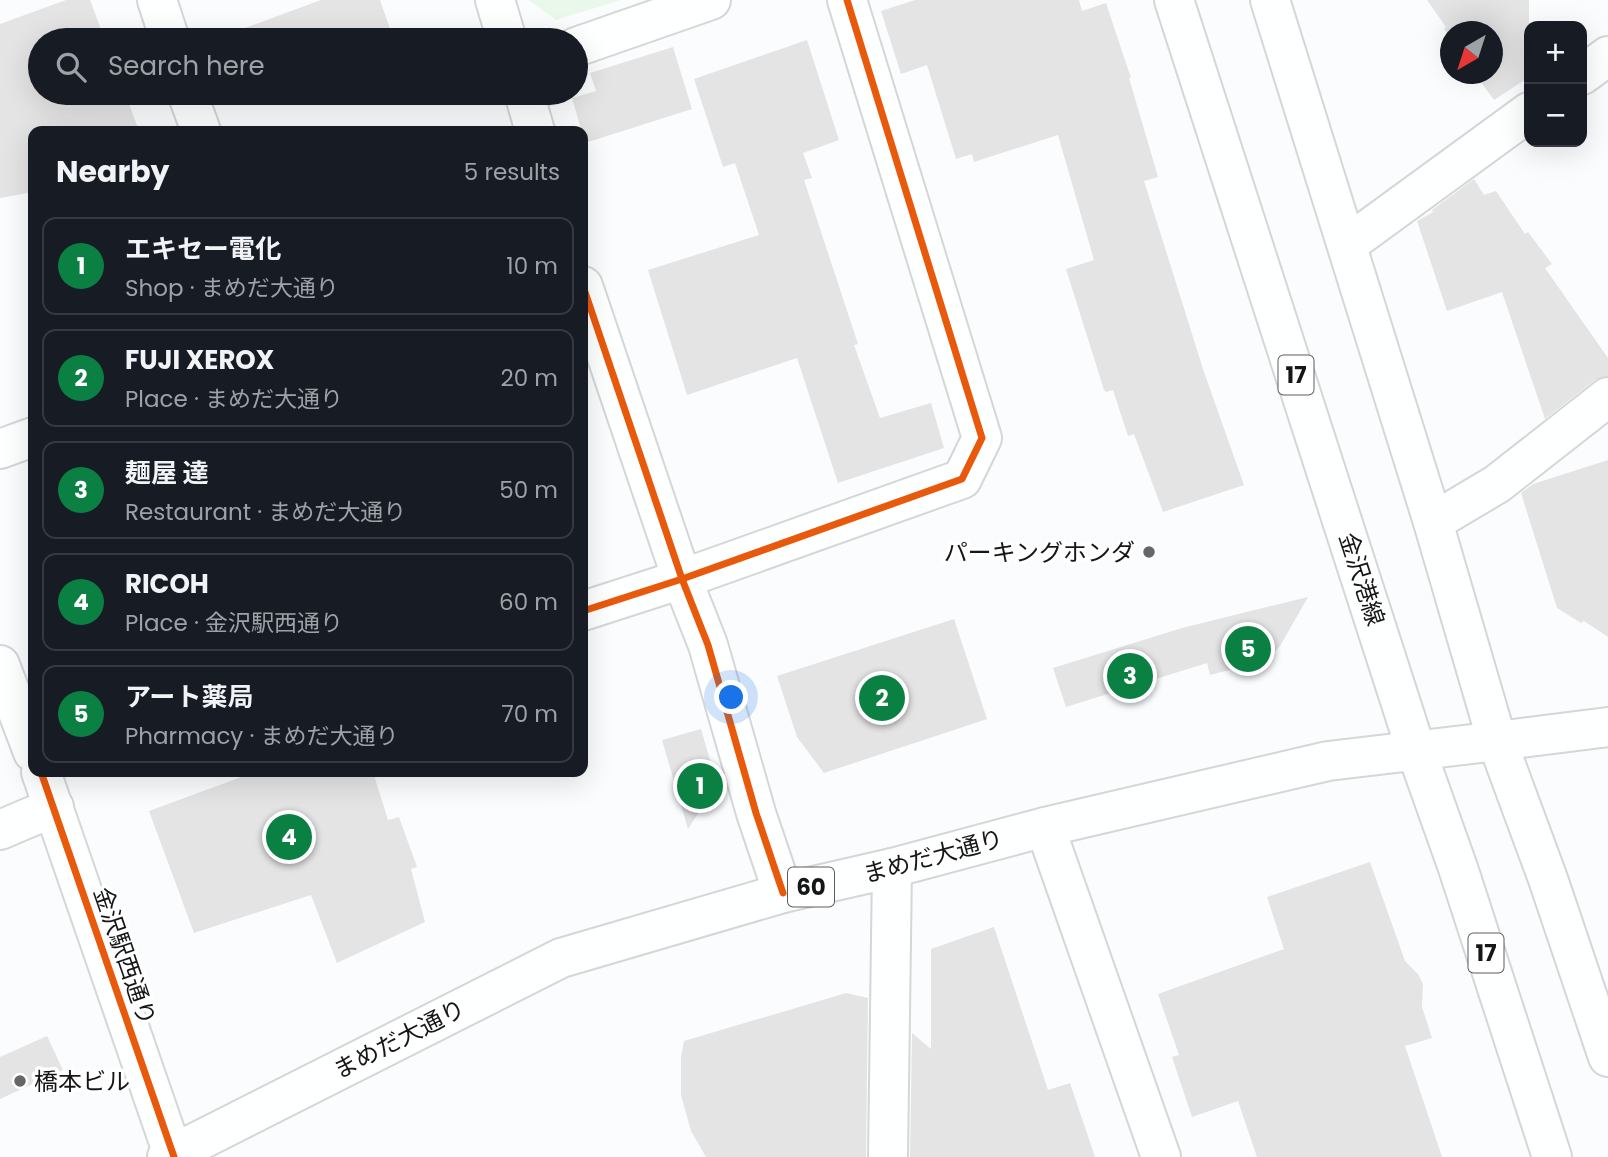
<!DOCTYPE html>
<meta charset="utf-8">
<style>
body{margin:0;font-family:Poppins,"Noto Sans JP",sans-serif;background:#242831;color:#f1f3f6}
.controls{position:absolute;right:21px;top:21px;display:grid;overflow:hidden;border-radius:14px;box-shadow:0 7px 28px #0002}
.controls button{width:63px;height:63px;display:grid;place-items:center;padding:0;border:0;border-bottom:2px solid #363941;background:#171b24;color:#f1f3f6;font:35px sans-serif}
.compass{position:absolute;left:1440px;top:21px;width:63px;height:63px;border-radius:50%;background:#171b24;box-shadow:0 7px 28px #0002;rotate:219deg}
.you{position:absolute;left:732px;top:698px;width:24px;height:24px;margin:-18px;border:5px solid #fff;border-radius:50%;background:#1a73e8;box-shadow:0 0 0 10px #1a73e833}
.badge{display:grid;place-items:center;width:46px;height:46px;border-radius:50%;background:#0b8043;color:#fff;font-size:23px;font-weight:700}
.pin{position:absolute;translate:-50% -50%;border:4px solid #fff;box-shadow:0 2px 7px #0006}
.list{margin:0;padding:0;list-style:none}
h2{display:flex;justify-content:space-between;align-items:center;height:91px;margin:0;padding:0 28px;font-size:30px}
h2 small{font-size:23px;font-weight:400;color:#9ea1a6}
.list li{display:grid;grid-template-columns:46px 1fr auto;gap:21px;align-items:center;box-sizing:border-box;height:98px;margin:0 14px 14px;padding:0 14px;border:2px solid #363941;border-radius:14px}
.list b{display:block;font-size:26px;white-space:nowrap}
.list p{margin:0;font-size:23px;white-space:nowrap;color:#9ea1a6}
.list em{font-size:23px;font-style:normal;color:#9ea1a6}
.icon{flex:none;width:38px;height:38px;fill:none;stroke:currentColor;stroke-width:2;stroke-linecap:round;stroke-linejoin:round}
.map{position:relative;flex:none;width:1608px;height:1157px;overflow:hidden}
.search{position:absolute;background:#171b24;box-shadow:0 7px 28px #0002;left:28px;top:28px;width:560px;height:77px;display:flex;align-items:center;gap:18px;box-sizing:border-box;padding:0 24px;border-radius:38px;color:#9ea1a6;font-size:26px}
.panel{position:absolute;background:#171b24;box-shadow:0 7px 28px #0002;left:28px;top:126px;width:560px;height:651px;border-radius:14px}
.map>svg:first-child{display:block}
.green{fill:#eaf8eb}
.building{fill:#e4e4e5}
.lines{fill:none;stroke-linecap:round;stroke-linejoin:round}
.minor-casing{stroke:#d5d6d7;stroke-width:42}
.major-casing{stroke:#d5d6d7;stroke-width:42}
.minor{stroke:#feffff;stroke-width:38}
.major{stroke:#feffff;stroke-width:38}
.cycleway-casing{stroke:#fff;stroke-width:11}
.cycleway{stroke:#e8590c;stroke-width:7}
.poi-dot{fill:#656668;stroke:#fff;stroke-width:2.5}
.labels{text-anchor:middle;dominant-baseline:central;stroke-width:7;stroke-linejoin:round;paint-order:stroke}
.shield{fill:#fff;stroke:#5b5c5d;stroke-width:2}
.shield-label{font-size:23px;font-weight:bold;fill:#151617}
.poi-label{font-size:24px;fill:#151617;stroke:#fff;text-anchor:end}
.street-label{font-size:24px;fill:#151617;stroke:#fff}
</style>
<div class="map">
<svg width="1608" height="1157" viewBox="0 0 1608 1157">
<rect width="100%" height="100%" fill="#fafcfe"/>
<!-- green -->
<path class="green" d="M 529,0 L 621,0 L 556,20 Z"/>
<!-- building -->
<g class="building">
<path d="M 66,0 L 90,0 L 105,40 L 40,40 L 40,93 L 125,93 L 139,131 L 33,131 L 33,192 L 0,198 L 0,24 Z"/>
<path d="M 321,0 L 380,0 L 394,40 L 225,40 L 224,36 Z"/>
<path d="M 915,0 L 1079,0 L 1082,11 L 1106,3 L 1131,78 L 1129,78 L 1158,177 L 1144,181 L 1204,372 L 1244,485 L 1163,512 L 1134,434 L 1128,436 L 1113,390 L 1106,392 L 1104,390 L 1066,269 L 1094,260 L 1058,135 L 974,162 L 972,154 L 956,159 L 927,65 L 901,74 L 881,11 Z"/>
<path d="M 1427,0 L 1529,0 L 1529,77 L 1494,100 L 1475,74 L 1493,74 L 1493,32 L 1451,32 L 1451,38 L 1444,29 L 1446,27 Z"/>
<path d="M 807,40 L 839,140 L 803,153 L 812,178 L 804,180 L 858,344 L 854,345 L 880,418 L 931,403 L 944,448 L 838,483 L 797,358 L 687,395 L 648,270 L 759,235 L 735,163 L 723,167 L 694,79 Z"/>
<path d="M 673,47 L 692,109 L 585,143 L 572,98 L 596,91 L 590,73 Z"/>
<path d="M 1474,179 L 1484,195 L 1496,191 L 1525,234 L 1528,232 L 1552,264 L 1545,268 L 1608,358 L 1608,376 L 1595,380 L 1545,419 L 1502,292 L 1447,311 L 1417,221 L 1433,212 L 1432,210 Z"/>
<path d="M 1608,460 L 1608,637 L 1584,621 L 1581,623 L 1557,608 L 1521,493 L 1533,484 Z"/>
<path d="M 1308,597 L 1280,646 L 1268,658 L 1257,663 L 1210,675 L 1207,663 L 1066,707 L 1053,668 L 1182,628 Z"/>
<path d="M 954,619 L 987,719 L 824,773 L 797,737 L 777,676 Z"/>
<path d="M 701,729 L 717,784 L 688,829 L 662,740 Z"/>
<path d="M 255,772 L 373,772 L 388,820 L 399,817 L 417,867 L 411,869 L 425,922 L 337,963 L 311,895 L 194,933 L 149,811 Z"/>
<path d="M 1370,862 L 1405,961 L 1418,974 L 1423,984 L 1422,1007 L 1432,1038 L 1405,1046 L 1442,1157 L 1257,1157 L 1238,1101 L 1192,1117 L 1172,1057 L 1179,1055 L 1158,994 L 1284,949 L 1267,897 Z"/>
<path d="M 994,927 L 1048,1090 L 1070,1083 L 1095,1157 L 910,1157 L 912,1033 L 931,1049 L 931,949 Z"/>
<path d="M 846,993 L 868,998 L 866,1157 L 706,1157 L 691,1131 L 681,1095 L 681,1057 L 684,1041 Z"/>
<path d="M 47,1036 L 63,1070 L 0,1099 L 0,1057 Z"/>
</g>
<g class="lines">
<defs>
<g id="minor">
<path d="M 157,0 L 170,40"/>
<path d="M 495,0 L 507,40"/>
<path d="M 576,47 L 711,0"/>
<path d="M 1582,75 L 1608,56"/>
<path d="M 187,93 L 201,131"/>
<path d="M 524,93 L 535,131"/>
<path d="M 1348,244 L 1529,112"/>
<path d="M 583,286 L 682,579 L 708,645 L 756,813 L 783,893"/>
<path d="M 0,449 L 33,437"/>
<path d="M 1433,522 L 1497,484 L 1608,397"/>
<path d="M 583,611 L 682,579 L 962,479 L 982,438 L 847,0"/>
<path d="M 0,665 L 33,752"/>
<path d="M 1497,741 L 1608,727"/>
<path d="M 41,772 L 174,1157"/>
<path d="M 1045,827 L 1161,1157"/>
<path d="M 0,830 L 54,807"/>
<path d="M 888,1157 L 892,868"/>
</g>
<g id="major">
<path d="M 1174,0 L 1416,750 L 1458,868 L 1552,1157"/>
<path d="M 1270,0 L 1433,522 L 1497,741 L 1548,879 L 1608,1057"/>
<path d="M 167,1157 L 561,958 L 783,893 L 892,868 L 1045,827 L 1328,761 L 1497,741"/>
</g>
</defs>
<!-- minor casing -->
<use href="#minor" class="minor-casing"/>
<!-- major casing -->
<use href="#major" class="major-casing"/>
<!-- minor -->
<use href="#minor" class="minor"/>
<!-- major -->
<use href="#major" class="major"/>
<defs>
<g id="cycleway">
<path d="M 583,286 L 682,579 L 708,645 L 756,813 L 783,893"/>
<path d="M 583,611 L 682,579 L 962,479 L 982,438 L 847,0"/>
<path d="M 41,772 L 174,1157"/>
</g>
</defs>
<!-- cycleway casing -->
<use href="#cycleway" class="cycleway-casing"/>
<!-- cycleway -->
<use href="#cycleway" class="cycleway"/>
</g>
<!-- markers -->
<g class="poi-dot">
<circle cx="1149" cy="552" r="7"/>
<circle cx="20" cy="1081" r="7"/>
</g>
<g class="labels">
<!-- shield labels -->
<g class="shield">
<rect x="1278.5" y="355.5" width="35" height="39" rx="5"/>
<rect x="788" y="867.5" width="46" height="39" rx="5"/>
<rect x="1468.5" y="933.5" width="35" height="39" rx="5"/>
</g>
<g class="shield-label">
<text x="1296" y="375">17</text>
<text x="811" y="887">60</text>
<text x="1486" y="953">17</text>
</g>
<!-- poi labels -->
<g class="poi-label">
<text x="1135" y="552">パーキングホンダ</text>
<text x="34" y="1081" text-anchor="start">橋本ビル</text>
</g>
<!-- street labels -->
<g class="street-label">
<text transform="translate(1362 579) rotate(72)">金沢港線</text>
<text transform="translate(933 856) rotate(-15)">まめだ大通り</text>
<text transform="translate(125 956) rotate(71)">金沢駅西通り</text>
<text transform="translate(399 1039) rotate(-27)">まめだ大通り</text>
</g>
</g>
</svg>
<div class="controls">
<button>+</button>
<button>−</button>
</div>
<svg class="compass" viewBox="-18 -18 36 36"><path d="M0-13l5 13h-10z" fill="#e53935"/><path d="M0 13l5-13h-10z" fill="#9ea1a6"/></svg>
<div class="you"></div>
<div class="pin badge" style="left:700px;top:786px">1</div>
<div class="pin badge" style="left:882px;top:698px">2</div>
<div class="pin badge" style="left:1130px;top:676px">3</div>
<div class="pin badge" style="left:289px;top:837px">4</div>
<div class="pin badge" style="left:1248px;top:649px">5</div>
<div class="search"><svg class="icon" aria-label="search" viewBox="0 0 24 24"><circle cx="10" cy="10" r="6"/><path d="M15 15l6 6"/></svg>Search here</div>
<section class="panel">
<h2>Nearby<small>5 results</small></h2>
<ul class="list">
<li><span class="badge">1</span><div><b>エキセー電化</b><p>Shop · まめだ大通り</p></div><em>10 m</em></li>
<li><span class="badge">2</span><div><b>FUJI XEROX</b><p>Place · まめだ大通り</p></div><em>20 m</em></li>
<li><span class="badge">3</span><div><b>麺屋 達</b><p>Restaurant · まめだ大通り</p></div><em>50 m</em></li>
<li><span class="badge">4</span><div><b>RICOH</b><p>Place · 金沢駅西通り</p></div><em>60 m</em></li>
<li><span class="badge">5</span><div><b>アート薬局</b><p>Pharmacy · まめだ大通り</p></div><em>70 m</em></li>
</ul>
</section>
</div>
